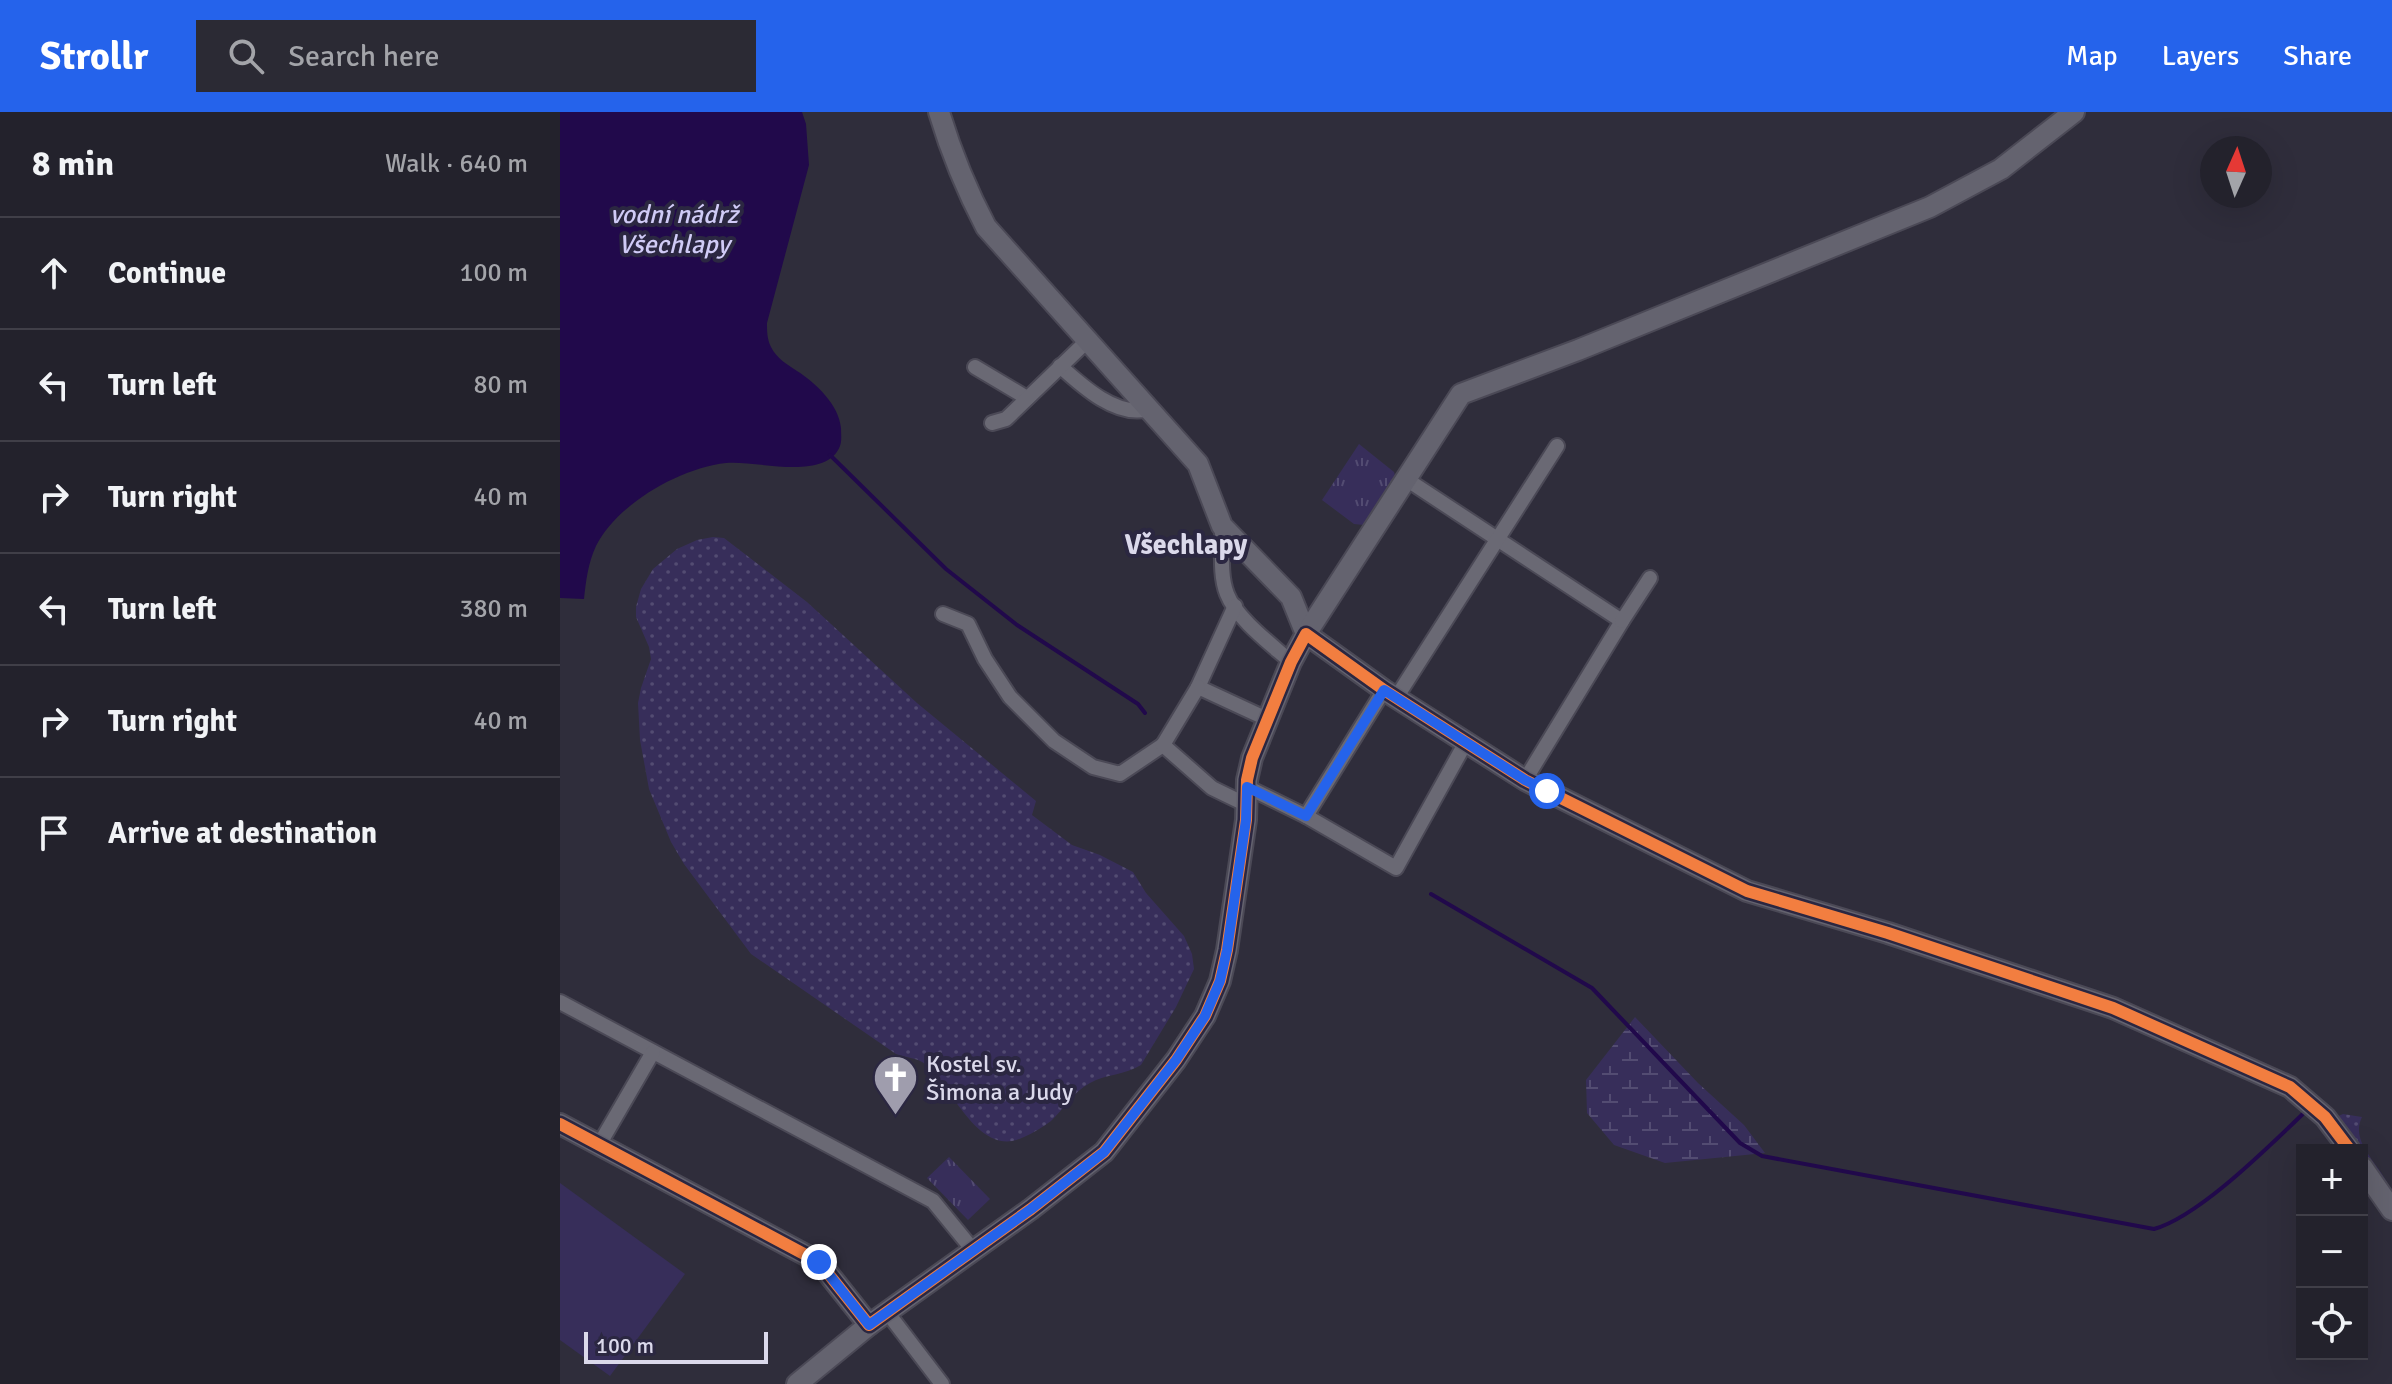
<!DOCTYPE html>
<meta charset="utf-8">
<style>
body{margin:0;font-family:Signika,sans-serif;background:#2b2a34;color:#f1f3f6}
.controls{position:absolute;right:24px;bottom:24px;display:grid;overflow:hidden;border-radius:0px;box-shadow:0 8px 32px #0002}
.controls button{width:72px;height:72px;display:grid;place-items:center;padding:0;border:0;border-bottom:2px solid #403f48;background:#23222c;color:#f1f3f6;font:40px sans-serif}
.compass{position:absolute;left:1640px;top:24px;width:72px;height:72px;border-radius:50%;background:#23222c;box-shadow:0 8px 32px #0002;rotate:3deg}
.scale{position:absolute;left:24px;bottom:20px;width:184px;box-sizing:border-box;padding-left:8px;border:4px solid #dbd9eb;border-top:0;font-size:22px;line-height:28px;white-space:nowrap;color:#dbd9eb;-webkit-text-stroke:6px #2b2741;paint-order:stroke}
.stop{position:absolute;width:24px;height:24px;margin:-18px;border:6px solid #2563eb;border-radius:50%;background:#fff}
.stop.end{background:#2563eb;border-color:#fff;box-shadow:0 2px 8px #0008}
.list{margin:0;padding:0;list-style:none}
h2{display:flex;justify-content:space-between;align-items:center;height:104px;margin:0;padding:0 32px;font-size:34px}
h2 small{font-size:26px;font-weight:400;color:#a3a4a9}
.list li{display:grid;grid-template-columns:52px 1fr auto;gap:24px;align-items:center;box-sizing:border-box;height:112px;padding:0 32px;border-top:2px solid #403f48}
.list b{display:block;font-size:30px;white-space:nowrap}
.list em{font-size:26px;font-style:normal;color:#a3a4a9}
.icon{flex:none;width:44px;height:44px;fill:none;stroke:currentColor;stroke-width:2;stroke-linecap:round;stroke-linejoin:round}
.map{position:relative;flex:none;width:1832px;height:1272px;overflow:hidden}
header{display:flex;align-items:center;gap:48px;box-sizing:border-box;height:112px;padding:0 40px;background:#2563eb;color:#fff}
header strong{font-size:38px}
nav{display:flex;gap:44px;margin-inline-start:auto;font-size:28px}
.search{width:560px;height:72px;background:#2b2a34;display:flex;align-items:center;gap:20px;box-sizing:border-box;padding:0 28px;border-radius:0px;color:#a3a4a9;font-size:30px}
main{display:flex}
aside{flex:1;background:#23222c}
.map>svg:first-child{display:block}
.grass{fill:url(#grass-dots)}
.wetland{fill:url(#wetland-marsh)}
.park{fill:url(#park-tufts)}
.garden{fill:#372e5a}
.water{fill:#21094b}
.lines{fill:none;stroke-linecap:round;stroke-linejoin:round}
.stream{stroke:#21094b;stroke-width:4}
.street-casing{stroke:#4b4956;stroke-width:18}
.secondary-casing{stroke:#4b4956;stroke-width:24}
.street{stroke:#6a6974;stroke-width:14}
.secondary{stroke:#64636f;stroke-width:20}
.cycleway-casing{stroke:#2b2741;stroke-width:17}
.cycleway{stroke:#f27e40;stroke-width:12}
.route{stroke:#2563eb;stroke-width:10}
.labels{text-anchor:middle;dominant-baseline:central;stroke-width:8;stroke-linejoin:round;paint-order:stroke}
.poi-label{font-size:24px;fill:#dbd9eb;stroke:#2b2741;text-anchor:start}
.water-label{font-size:26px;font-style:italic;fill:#d0cbf6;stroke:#2b2741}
.quarter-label{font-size:28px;font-weight:bold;fill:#dbd9eb;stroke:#2b2741}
</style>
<header>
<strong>Strollr</strong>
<div class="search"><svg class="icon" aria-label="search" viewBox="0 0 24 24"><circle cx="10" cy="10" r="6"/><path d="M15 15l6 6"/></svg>Search here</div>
<nav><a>Map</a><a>Layers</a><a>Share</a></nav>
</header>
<main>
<aside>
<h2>8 min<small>Walk · 640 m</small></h2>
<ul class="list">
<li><svg class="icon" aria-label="ahead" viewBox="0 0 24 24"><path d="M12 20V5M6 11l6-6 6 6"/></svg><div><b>Continue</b></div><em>100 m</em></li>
<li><svg class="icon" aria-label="left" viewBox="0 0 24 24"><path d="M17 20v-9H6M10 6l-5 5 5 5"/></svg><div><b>Turn left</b></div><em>80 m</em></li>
<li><svg class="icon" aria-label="right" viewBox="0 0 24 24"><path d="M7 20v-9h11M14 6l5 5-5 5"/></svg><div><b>Turn right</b></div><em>40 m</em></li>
<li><svg class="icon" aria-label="left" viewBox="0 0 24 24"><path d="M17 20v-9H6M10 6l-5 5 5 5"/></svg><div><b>Turn left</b></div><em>380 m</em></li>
<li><svg class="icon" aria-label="right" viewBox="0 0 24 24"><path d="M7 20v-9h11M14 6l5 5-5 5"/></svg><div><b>Turn right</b></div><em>40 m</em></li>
<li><svg class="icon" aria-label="arrive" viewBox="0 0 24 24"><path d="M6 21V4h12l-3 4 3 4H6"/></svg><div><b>Arrive at destination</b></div></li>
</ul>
</aside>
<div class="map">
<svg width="1832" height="1272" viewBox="0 0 1832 1272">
<defs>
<pattern id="grass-dots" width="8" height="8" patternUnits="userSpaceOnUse" patternTransform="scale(2)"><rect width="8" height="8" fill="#372e5a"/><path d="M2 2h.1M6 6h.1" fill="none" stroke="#534c72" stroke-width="1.8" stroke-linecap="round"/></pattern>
<pattern id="wetland-marsh" width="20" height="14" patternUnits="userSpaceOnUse" patternTransform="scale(2)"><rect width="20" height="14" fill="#372e5a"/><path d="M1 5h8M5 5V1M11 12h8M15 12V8" fill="none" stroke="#534c72"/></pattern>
<pattern id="park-tufts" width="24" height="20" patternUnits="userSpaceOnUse" patternTransform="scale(2)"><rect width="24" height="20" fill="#372e5a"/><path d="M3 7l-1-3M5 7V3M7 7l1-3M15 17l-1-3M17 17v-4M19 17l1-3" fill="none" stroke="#534c72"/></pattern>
</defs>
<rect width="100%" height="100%" fill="#2f2d3b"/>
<!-- grass -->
<g class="grass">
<path d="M 153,425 L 164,426 L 247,490 L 357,591 L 476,689 L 472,703 L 512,733 L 540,743 L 573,760 L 586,781 L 624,824 L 632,842 L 634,857 L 616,895 L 581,953 C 565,963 546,962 530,971 C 513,980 504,997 491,1009 C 483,1015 473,1021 464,1025 C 418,1048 393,974 365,952 C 358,946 344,945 336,942 L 191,842 L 124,752 L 111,730 L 89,677 L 80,628 L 78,591 L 81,576 L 91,547 L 89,535 L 76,505 L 76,495 L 81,477 L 93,457 L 117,437 L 137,428 Z"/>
<path d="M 1783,1002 L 1802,1005 C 1787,1035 1832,1059 1832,1088 L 1802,1045 L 1802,1038 L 1797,1038 L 1776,1005 Z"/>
</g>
<!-- wetland -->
<path class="wetland" d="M 1075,905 L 1138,971 L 1184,1013 L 1205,1041 L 1105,1051 L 1054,1033 L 1027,1001 L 1026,968 Z"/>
<!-- park -->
<g class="park">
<path d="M 799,332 L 834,360 L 836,367 L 804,413 L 794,412 L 762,388 Z"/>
<path d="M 389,1045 L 430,1087 L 408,1108 L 367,1066 Z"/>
</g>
<!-- garden -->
<path class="garden" d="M 0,1071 L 125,1162 L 50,1264 L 0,1228 Z"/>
<!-- water -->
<path class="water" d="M 0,0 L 242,0 L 246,12 L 249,53 L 207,211 C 207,219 207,227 211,235 C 217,247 227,252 237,259 C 256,271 279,293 281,316 C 281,321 282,329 280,334 C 266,370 196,348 166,351 C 120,356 57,392 36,434 C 28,451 26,469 24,487 L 0,486 Z"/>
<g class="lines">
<!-- stream -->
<g class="stream">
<path d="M 270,343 L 386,457 L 457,513 L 578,592 L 585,601"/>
<path d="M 871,782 L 1032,876 L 1180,1031 L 1202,1044 L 1594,1117 C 1640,1104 1710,1033 1746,999"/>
</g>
<defs>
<g id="street">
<path d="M 500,254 C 522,274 557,306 588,297"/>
<path d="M 415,255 L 467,286"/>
<path d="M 432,311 L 446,307 L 527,229"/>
<path d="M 846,367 L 1062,509 L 965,668"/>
<path d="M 662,414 C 663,435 659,462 667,482 C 676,506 712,533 731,550"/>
<path d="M 675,494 L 638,575 L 707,607"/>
<path d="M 383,502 L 408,512 L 425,547 L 450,585 L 494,629 L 533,655 L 560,662 L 603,633"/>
<path d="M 1062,509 L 1090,466"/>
<path d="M 638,575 L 603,633 L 652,676 L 687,693"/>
<path d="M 836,586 L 997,334"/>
<path d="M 687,675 L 746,704 L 836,756 L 906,630"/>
<path d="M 746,704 L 824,578"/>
<path d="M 0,890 L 373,1089 L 413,1138"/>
<path d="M 39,1033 L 93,940"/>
<path d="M 327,1200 L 382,1272"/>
</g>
<g id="secondary">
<path d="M 379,0 C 391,40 406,77 426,115 L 638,352 L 662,414 L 731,485 L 746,522 L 824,578 L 965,668 L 1187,779 L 1328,821 L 1553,896 L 1730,975 L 1765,1005 L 1790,1038"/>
<path d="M 0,1012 L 259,1150 L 309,1213"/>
<path d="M 1802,1055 L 1832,1098"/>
<path d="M 237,1272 L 309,1213 L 471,1097 L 544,1040 L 616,948 L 645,904 L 660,869 L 667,838 L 686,708 L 687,668 L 692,646 L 731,550 L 746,522 L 901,282 L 1018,238 L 1370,95 L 1441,57 L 1514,0"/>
</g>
</defs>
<!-- street casing -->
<use href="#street" class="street-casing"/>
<!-- secondary casing -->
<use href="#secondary" class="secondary-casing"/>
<!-- street -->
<use href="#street" class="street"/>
<!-- secondary -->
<use href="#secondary" class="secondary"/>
<defs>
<path id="cycleway" d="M 0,1012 L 259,1150 L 309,1213 L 471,1097 L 544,1040 L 616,948 L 645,904 L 660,869 L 667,838 L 686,708 L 687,668 L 692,646 L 731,550 L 746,522 L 824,578 L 965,668 L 1187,779 L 1328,821 L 1553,896 L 1730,975 L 1765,1005 L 1790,1038"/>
</defs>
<!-- cycleway casing -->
<use href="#cycleway" class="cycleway-casing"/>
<!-- cycleway -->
<use href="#cycleway" class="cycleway"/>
</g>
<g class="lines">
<!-- route -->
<path class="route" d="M 259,1150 L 309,1213 L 471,1097 L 544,1040 L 616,948 L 645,904 L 660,869 L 667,838 L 686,708 L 687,675 L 746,704 L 824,578 L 965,668 L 987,679"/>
</g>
<!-- icons -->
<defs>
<symbol id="church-pin" viewBox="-11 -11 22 30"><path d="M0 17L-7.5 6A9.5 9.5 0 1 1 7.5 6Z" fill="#9f9dad" stroke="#2b2741"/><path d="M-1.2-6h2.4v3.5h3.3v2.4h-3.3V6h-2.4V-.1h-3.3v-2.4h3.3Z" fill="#fff"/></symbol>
</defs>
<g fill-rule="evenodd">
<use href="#church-pin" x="310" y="940" width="51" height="69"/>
</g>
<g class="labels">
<!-- poi labels -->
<g class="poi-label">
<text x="366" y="952">Kostel sv.<tspan x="366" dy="28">Šimona a Judy</tspan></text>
</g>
<!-- water labels -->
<g class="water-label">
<text x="114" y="103">vodní nádrž<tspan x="114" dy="30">Všechlapy</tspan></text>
</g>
<!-- quarter labels -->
<g class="quarter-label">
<text x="626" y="433">Všechlapy</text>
</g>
</g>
</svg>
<div class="controls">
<button>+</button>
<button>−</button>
<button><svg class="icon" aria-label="locate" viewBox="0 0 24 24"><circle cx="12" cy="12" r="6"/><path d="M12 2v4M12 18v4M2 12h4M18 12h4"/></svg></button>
</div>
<svg class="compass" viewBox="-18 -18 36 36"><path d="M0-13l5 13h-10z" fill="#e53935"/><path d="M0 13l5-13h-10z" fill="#a3a4a9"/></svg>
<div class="scale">100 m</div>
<div class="stop" style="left:987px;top:679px"></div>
<div class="stop end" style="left:259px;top:1150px"></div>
</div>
</main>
